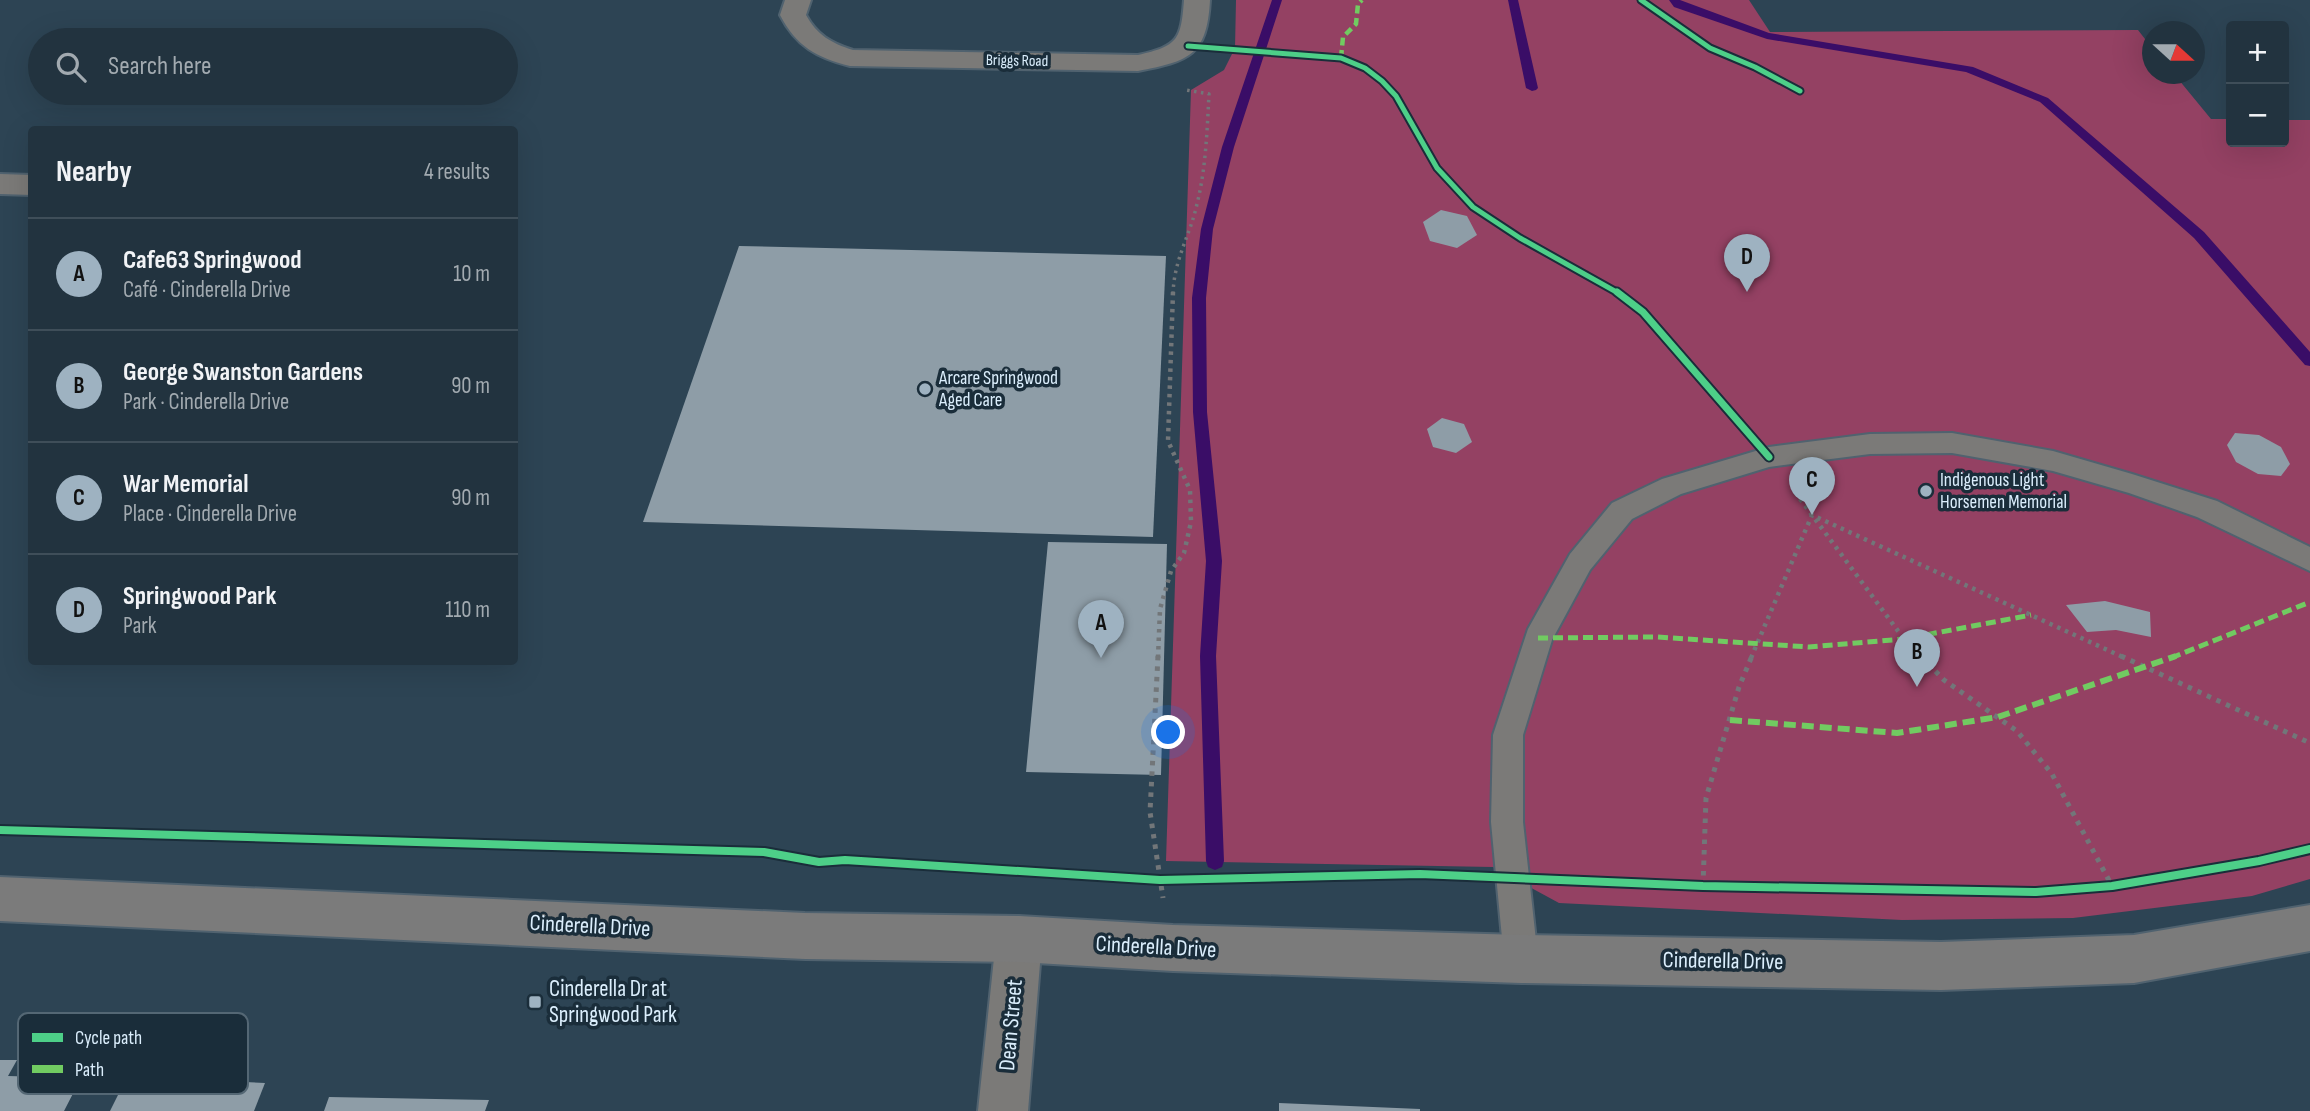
<!DOCTYPE html>
<meta charset="utf-8">
<style>
body{margin:0;font-family:"Sofia Sans Condensed",sans-serif;background:#2e3f4a;color:#f1f3f6}
.controls{position:absolute;right:21px;top:21px;display:grid;overflow:hidden;border-radius:7px;box-shadow:0 7px 28px #0002}
.controls button{width:63px;height:63px;display:grid;place-items:center;padding:0;border:0;border-bottom:2px solid #3f4e59;background:#22333f;color:#f1f3f6;font:35px sans-serif}
.compass{position:absolute;left:2142px;top:21px;width:63px;height:63px;border-radius:50%;background:#22333f;box-shadow:0 7px 28px #0002;rotate:111deg}
.you{position:absolute;left:1169px;top:733px;width:24px;height:24px;margin:-18px;border:5px solid #fff;border-radius:50%;background:#1a73e8;box-shadow:0 0 0 10px #1a73e833}
.badge{display:grid;place-items:center;width:46px;height:46px;border-radius:50%;background:#9eb2c1;color:#111;font-size:23px;font-weight:700}
.pin{position:absolute;translate:-50% -58px;filter:drop-shadow(0 2px 4px #0008)}
.pin::after{content:'';position:absolute;top:37px;width:24px;height:21px;background:inherit;clip-path:polygon(0 0,100% 0,50% 100%)}
.list{margin:0;padding:0;list-style:none}
h2{display:flex;justify-content:space-between;align-items:center;height:91px;margin:0;padding:0 28px;font-size:30px}
h2 small{font-size:23px;font-weight:400;color:#a2aab0}
.list li{display:grid;grid-template-columns:46px 1fr auto;gap:21px;align-items:center;box-sizing:border-box;height:112px;padding:0 28px;border-top:2px solid #3f4e59}
.list b{display:block;font-size:26px;white-space:nowrap}
.list p{margin:0;font-size:23px;white-space:nowrap;color:#a2aab0}
.list em{font-size:23px;font-style:normal;color:#a2aab0}
.icon{flex:none;width:38px;height:38px;fill:none;stroke:currentColor;stroke-width:2;stroke-linecap:round;stroke-linejoin:round}
.map{position:relative;flex:none;width:2310px;height:1111px;overflow:hidden}
.search{position:absolute;background:#22333f;box-shadow:0 7px 28px #0002;left:28px;top:28px;width:490px;height:77px;display:flex;align-items:center;gap:18px;box-sizing:border-box;padding:0 24px;border-radius:38px;color:#a2aab0;font-size:26px}
.panel{position:absolute;background:#22333f;box-shadow:0 7px 28px #0002;left:28px;top:126px;width:490px;height:539px;border-radius:7px}
.map>svg:first-child{display:block}
.green{fill:#944163}
.lines{fill:none;stroke-linecap:round;stroke-linejoin:round}
.stream{fill:#3a0d67;fill-rule:evenodd}
.building{fill:#8e9da7}
.lane-casing{stroke:#50626f;stroke-width:4}
.street-casing{stroke:#50626f;stroke-width:4}
.secondary-casing{stroke:#50626f;stroke-width:4}
.path-far2{stroke:#727679;stroke-width:3.5;stroke-dasharray:2.5 4.5;stroke-linecap:butt}
.path-far1{stroke:#727679;stroke-width:4.5;stroke-dasharray:3.5 5;stroke-linecap:butt}
.path{stroke:#727679;stroke-width:5;stroke-dasharray:4.5 6;stroke-linecap:butt}
.lane{fill:#7b7a78;fill-rule:evenodd}
.street{fill:#7b7a78;fill-rule:evenodd}
.secondary{fill:#7b7b7b;fill-rule:evenodd}
.quiet-far2{stroke:#71cb61;stroke-width:4.5;stroke-dasharray:8 4.5;stroke-linecap:butt}
.quiet-far1{stroke:#71cb61;stroke-width:5;stroke-dasharray:10 5;stroke-linecap:butt}
.quiet{stroke:#71cb61;stroke-width:6;stroke-dasharray:12 6;stroke-linecap:butt}
.cycleway-far2-casing{stroke:#1a2d3a;stroke-width:9}
.cycleway-far1-casing{stroke:#1a2d3a;stroke-width:11}
.cycleway-casing{stroke:#1a2d3a;stroke-width:12}
.cycleway-far2{stroke:#4dcf88;stroke-width:5}
.cycleway-far1{stroke:#4dcf88;stroke-width:7}
.cycleway{stroke:#4dcf88;stroke-width:8}
.poi-dot{fill:#9eb2c1;stroke:#1a2d3a;stroke-width:2.5}
.labels{text-anchor:middle;dominant-baseline:central;stroke-width:7;stroke-linejoin:round;paint-order:stroke}
.far-street-label{font-size:16px;fill:#dbeefc;stroke:#1a2d3a}
.poi-label{font-size:19px;fill:#dbeefc;stroke:#1a2d3a;text-anchor:start}
.near-street-label{font-size:23px;fill:#dbeefc;stroke:#1a2d3a}
.near-poi-label{font-size:23px;fill:#dbeefc;stroke:#1a2d3a;text-anchor:start}
.key{fill:#1a2d3a;stroke:#546774;stroke-width:2}
.key-label{font-size:19px;fill:#dbeefc}
</style>
<div class="map">
<svg width="2310" height="1111" viewBox="0 0 2310 1111">
<rect width="100%" height="100%" fill="#2d4454"/>
<!-- green -->
<path class="green" d="M 1236,0 L 1749,0 L 1770,32 L 2138,30 L 2152,48 L 2152,74 L 2174,74 L 2211,119 L 2231,119 L 2231,142 L 2284,142 L 2284,120 L 2310,120 L 2310,879 L 2252,896 L 2073,918 L 1902,920 L 1559,903 L 1493,867 L 1166,861 L 1191,90 L 1224,70 L 1235,48 Z"/>
<g class="lines">
<!-- stream -->
<g class="stream">
<path d="M 1272,0 L 1282,0 L 1234,147 L 1213,229 L 1206,298 L 1207,412 L 1222,561 L 1216,656 L 1224,861 L 1222,867 L 1215,870 L 1208,867 L 1206,861 L 1200,656 L 1206,561 L 1193,412 L 1192,298 L 1201,229 L 1222,147 Z"/>
<path d="M 1508,0 L 1518,0 L 1538,88 L 1536,90 L 1532,91 L 1526,88 Z"/>
<path d="M 1669,0 L 1680,0 L 1769,33 L 1973,67 L 2048,98 L 2204,232 L 2310,352 L 2310,366 L 2305,365 L 2194,238 L 2040,102 L 1966,72 L 1767,39 L 1674,7 Z"/>
</g>
</g>
<!-- building -->
<g class="building">
<path d="M 1441,210 L 1467,216 L 1477,235 L 1457,248 L 1430,241 L 1423,222 Z"/>
<path d="M 739,246 L 1166,256 L 1153,537 L 643,522 Z"/>
<path d="M 1442,418 L 1464,424 L 1472,442 L 1456,453 L 1433,447 L 1427,429 Z"/>
<path d="M 2235,433 L 2259,435 L 2281,447 L 2290,464 L 2281,476 L 2258,474 L 2236,462 L 2227,445 Z"/>
<path d="M 1048,542 L 1167,544 L 1161,775 L 1026,772 Z"/>
<path d="M 2105,601 L 2150,612 L 2151,637 L 2116,630 L 2087,632 L 2066,605 Z"/>
<path d="M 0,1060 L 17,1060 L 8,1076 L 81,1078 L 64,1111 L 0,1111 Z"/>
<path d="M 127,1077 L 265,1083 L 254,1111 L 110,1111 Z"/>
<path d="M 329,1097 L 489,1100 L 485,1111 L 324,1111 Z"/>
<path d="M 1279,1103 L 1420,1109 L 1420,1111 L 1279,1111 Z"/>
</g>
<g class="lines">
<defs>
<path id="lane" d="M 1952,433 L 2053,451 L 2132,474 L 2217,501 L 2310,547 L 2310,571 L 2197,517 L 2129,493 L 2053,471 L 1952,453 L 1870,454 L 1769,467 L 1681,494 L 1632,519 L 1590,570 L 1552,640 L 1523,735 L 1523,822 L 1538,959 L 1533,971 L 1521,976 L 1509,971 L 1504,959 L 1491,822 L 1493,735 L 1528,629 L 1570,554 L 1612,503 L 1662,479 L 1769,447 L 1870,434 Z"/>
<g id="street">
<path d="M 785,0 L 811,0 L 806,15 C 817,35 831,43 853,50 L 1138,55 C 1178,46 1181,40 1184,0 L 1210,0 C 1207,56 1189,61 1138,71 L 850,66 C 817,58 796,46 780,15 Z"/>
<path d="M 0,174 L 32,175 L 32,195 L 0,194 Z"/>
<path d="M 1019,916 L 1036,923 L 1042,939 L 1028,1111 L 978,1111 L 996,939 L 1002,923 Z"/>
</g>
<path id="secondary" d="M 0,877 L 805,913 L 1019,916 L 1173,925 L 1521,935 L 1941,942 L 2134,935 L 2310,905 L 2310,951 L 2134,983 L 1941,990 L 1521,983 L 1173,971 L 1019,962 L 805,959 L 0,921 Z"/>
</defs>
<!-- lane casing -->
<use href="#lane" class="lane-casing"/>
<!-- street casing -->
<use href="#street" class="street-casing"/>
<!-- secondary casing -->
<use href="#secondary" class="secondary-casing"/>
<!-- path-far2 -->
<path class="path-far2" d="M 1173,294 C 1174,259 1190,236 1197,204 C 1206,168 1207,131 1209,94 L 1186,90"/>
<!-- path-far1 -->
<g class="path-far1">
<path d="M 1795,492 L 1904,639 L 1923,658"/>
<path d="M 1158,658 L 1160,609 L 1171,571 L 1184,553 L 1191,522 L 1190,490 L 1168,441 L 1173,292"/>
<path d="M 1751,658 L 1812,515 L 2125,658"/>
</g>
<!-- path -->
<g class="path">
<path d="M 1158,656 L 1150,812 L 1163,898"/>
<path d="M 1921,656 L 1944,680 L 2017,731 L 2052,774 L 2112,886"/>
<path d="M 2121,656 L 2310,743"/>
<path d="M 1703,886 L 1706,798 L 1739,687 L 1752,656"/>
</g>
<!-- lane -->
<use href="#lane" class="lane"/>
<!-- street -->
<use href="#street" class="street"/>
<!-- secondary -->
<use href="#secondary" class="secondary"/>
<!-- quiet-far2 -->
<path class="quiet-far2" d="M 1341,58 L 1343,37 L 1356,24 L 1358,4 L 1362,0"/>
<!-- quiet-far1 -->
<g class="quiet-far1">
<path d="M 1538,638 L 1657,637 L 1809,647 L 1904,639 L 2031,615"/>
<path d="M 2171,658 L 2310,602"/>
</g>
<!-- quiet -->
<path class="quiet" d="M 1730,720 L 1897,733 L 1998,717 L 2176,656"/>
<defs>
<g id="cycleway-far2">
<path d="M 1641,0 L 1710,48 L 1755,67 L 1800,91"/>
<path d="M 1188,46 L 1341,58 L 1365,68 L 1382,81 L 1396,96 L 1437,168 L 1473,207 L 1520,238 L 1620,294"/>
</g>
<path id="cycleway-far1" d="M 1617,292 L 1643,312 L 1769,457"/>
<path id="cycleway" d="M 0,830 L 764,852 L 819,862 L 845,860 L 1160,880 L 1420,874 L 1703,886 L 2036,892 L 2112,886 L 2259,861 L 2310,849"/>
</defs>
<!-- cycleway-far2 casing -->
<use href="#cycleway-far2" class="cycleway-far2-casing"/>
<!-- cycleway-far1 casing -->
<use href="#cycleway-far1" class="cycleway-far1-casing"/>
<!-- cycleway casing -->
<use href="#cycleway" class="cycleway-casing"/>
<!-- cycleway-far2 -->
<use href="#cycleway-far2" class="cycleway-far2"/>
<!-- cycleway-far1 -->
<use href="#cycleway-far1" class="cycleway-far1"/>
<!-- cycleway -->
<use href="#cycleway" class="cycleway"/>
</g>
<!-- markers -->
<g class="poi-dot">
<circle cx="925" cy="389" r="7"/>
<circle cx="1926" cy="491" r="7"/>
<rect x="528" y="995" width="14" height="14" rx="3.5"/>
</g>
<g class="labels">
<!-- far-street labels -->
<g class="far-street-label">
<text transform="translate(1017 61) rotate(1)">Briggs Road</text>
</g>
<!-- poi labels -->
<g class="poi-label">
<text x="939" y="378">Arcare Springwood<tspan x="939" dy="22">Aged Care</tspan></text>
<text x="1940" y="480">Indigenous Light<tspan x="1940" dy="22">Horsemen Memorial</tspan></text>
</g>
<!-- near-street labels -->
<g class="near-street-label">
<text transform="translate(590 926) rotate(3)">Cinderella Drive</text>
<text transform="translate(1156 947) rotate(3)">Cinderella Drive</text>
<text transform="translate(1723 961) rotate(1)">Cinderella Drive</text>
<text transform="translate(1011 1025) rotate(-85)">Dean Street</text>
</g>
<!-- near-poi labels -->
<g class="near-poi-label">
<text x="549" y="989">Cinderella Dr at<tspan x="549" dy="26">Springwood Park</tspan></text>
</g>
</g>
<!-- legend -->
<rect x="18" y="1013" width="230" height="81" rx="10" class="key"/>
<rect x="32" y="1033" width="31" height="9" fill="#4dcf88"/>
<rect x="32" y="1065" width="31" height="8" fill="#71cb61"/>
<g class="key-label">
<text x="75" y="1044">Cycle path</text>
<text x="75" y="1076">Path</text>
</g>
</svg>
<div class="controls">
<button>+</button>
<button>−</button>
</div>
<svg class="compass" viewBox="-18 -18 36 36"><path d="M0-13l5 13h-10z" fill="#e53935"/><path d="M0 13l5-13h-10z" fill="#a2aab0"/></svg>
<div class="you"></div>
<div class="pin badge" style="left:1101px;top:658px">A</div>
<div class="pin badge" style="left:1917px;top:687px">B</div>
<div class="pin badge" style="left:1812px;top:515px">C</div>
<div class="pin badge" style="left:1747px;top:292px">D</div>
<div class="search"><svg class="icon" aria-label="search" viewBox="0 0 24 24"><circle cx="10" cy="10" r="6"/><path d="M15 15l6 6"/></svg>Search here</div>
<section class="panel">
<h2>Nearby<small>4 results</small></h2>
<ul class="list">
<li><span class="badge">A</span><div><b>Cafe63 Springwood</b><p>Café · Cinderella Drive</p></div><em>10 m</em></li>
<li><span class="badge">B</span><div><b>George Swanston Gardens</b><p>Park · Cinderella Drive</p></div><em>90 m</em></li>
<li><span class="badge">C</span><div><b>War Memorial</b><p>Place · Cinderella Drive</p></div><em>90 m</em></li>
<li><span class="badge">D</span><div><b>Springwood Park</b><p>Park</p></div><em>110 m</em></li>
</ul>
</section>
</div>
